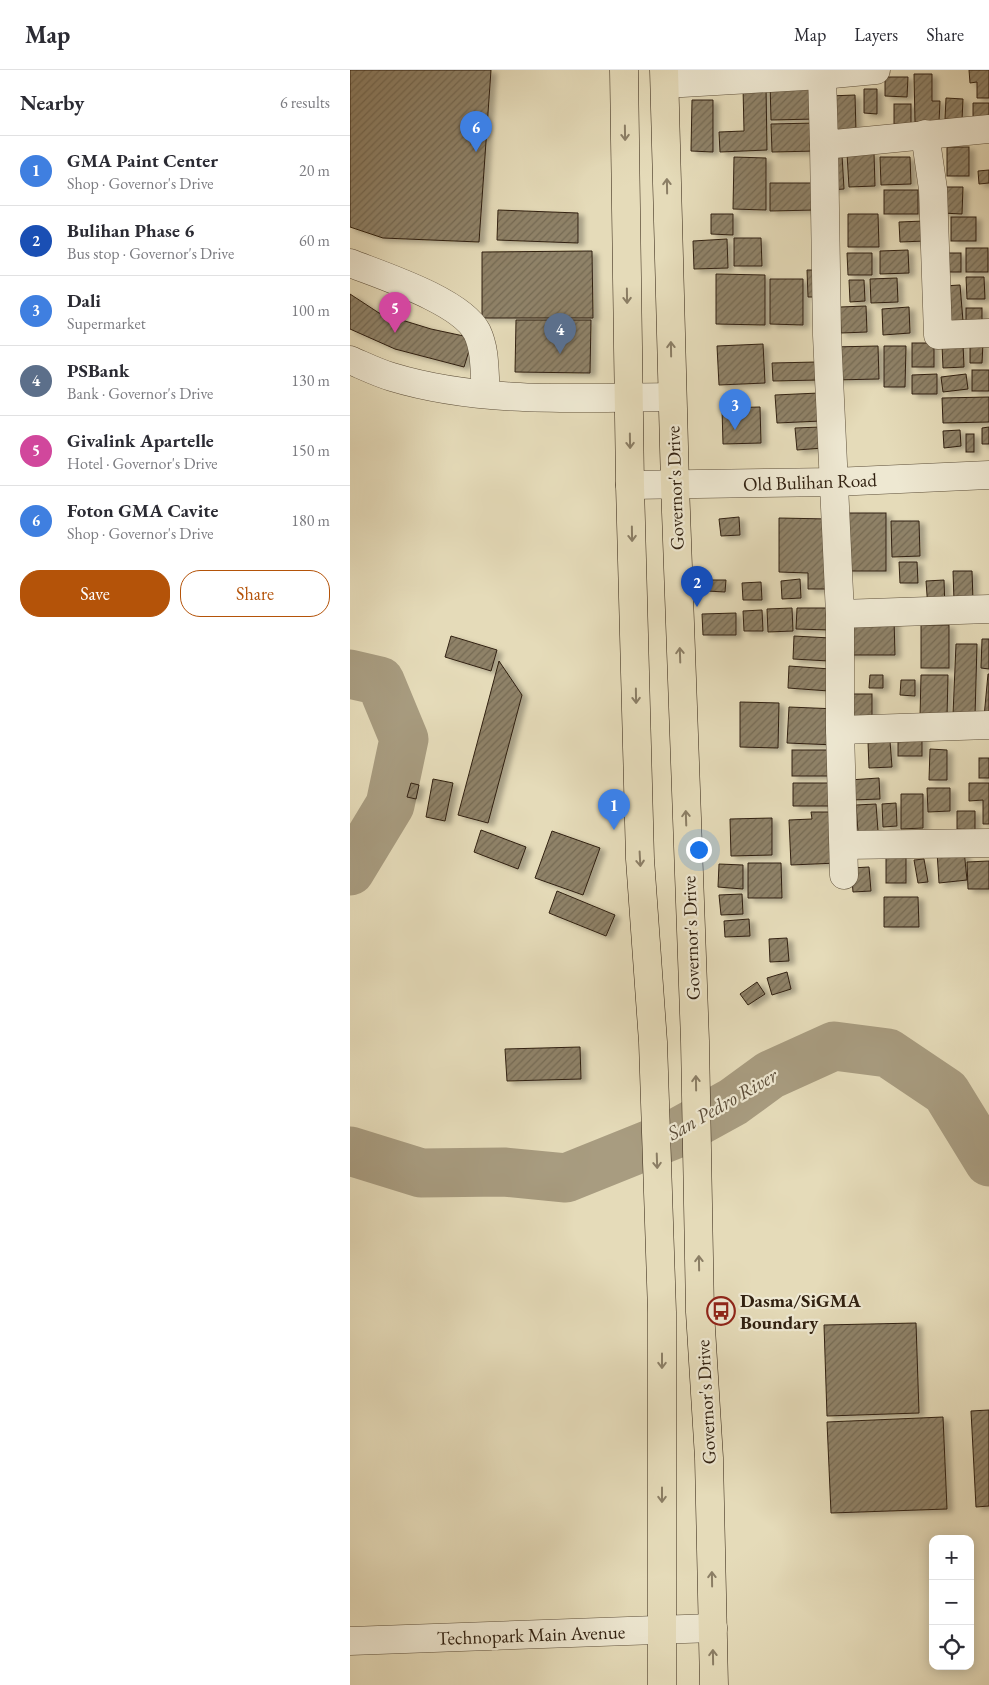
<!DOCTYPE html>
<meta charset="utf-8">
<style>
body{margin:0;font-family:"EB Garamond",serif;background:#f2f2f3;color:#2b2b33}
.controls{position:absolute;right:15px;bottom:15px;display:grid;overflow:hidden;border-radius:10px;box-shadow:0 2px 12px #0003}
.controls button{width:45px;height:45px;display:grid;place-items:center;padding:0;border:0;border-bottom:1px solid #e1e1e2;background:#fff;color:#2b2b33;font:25px sans-serif}
.you{position:absolute;left:348px;top:779px;width:18px;height:18px;margin:-12px;border:4px solid #fff;border-radius:50%;background:#1a73e8;box-shadow:0 0 0 8px #1a73e833}
.badge{display:grid;place-items:center;width:32px;height:32px;border-radius:50%;background:#b45309;color:#fff;font-size:16px;font-weight:700}
.pin{position:absolute;translate:-50% -41px;filter:drop-shadow(0 1px 2px #0008)}
.pin::after{content:'';position:absolute;top:26px;width:18px;height:15px;background:inherit;clip-path:polygon(0 0,100% 0,50% 100%)}
.list{margin:0;padding:0;list-style:none}
h2{display:flex;justify-content:space-between;align-items:center;height:65px;margin:0;padding:0 20px;font-size:21px}
h2 small{font-size:16px;font-weight:400;color:#7c7c81}
.list li{display:grid;grid-template-columns:32px 1fr auto;gap:15px;align-items:center;box-sizing:border-box;height:70px;padding:0 20px;border-top:1px solid #e1e1e2}
.list b{display:block;font-size:19px;white-space:nowrap}
.list p{margin:0;font-size:16px;white-space:nowrap;color:#7c7c81}
.list em{font-size:16px;font-style:normal;color:#7c7c81}
.actions{display:flex;gap:10px;padding:15px 20px}
.actions a{flex:1;padding:11px 0;border:1px solid #b45309;border-radius:20px;text-align:center;font-size:18px;color:#b45309}
.actions .main{background:#b45309;color:#fff}
.icon{flex:none;width:28px;height:28px;fill:none;stroke:currentColor;stroke-width:2;stroke-linecap:round;stroke-linejoin:round}
.map{position:relative;flex:none;width:639px;height:1615px;overflow:hidden}
header{display:flex;align-items:center;gap:30px;box-sizing:border-box;height:70px;padding:0 25px;background:#fff;border-bottom:1px solid #e1e1e2}
header strong{font-size:24px}
nav{display:flex;gap:28px;margin-inline-start:auto;font-size:18px}
main{display:flex}
aside{flex:1;background:#fff}
.map>svg:first-child{display:block}
.lines{fill:none;stroke-linecap:round;stroke-linejoin:round}
.river{stroke:#a89c80;stroke-width:49}
.building{fill:url(#building-hatch);stroke:#312111;filter:url(#shadow)}
.minor-casing{stroke:#5e503b;stroke-width:29}
.highway-casing{stroke:#312111;stroke-width:29}
.minor{stroke:#eee8d2;stroke-width:28}
.highway{stroke:#e5dbb9;stroke-width:28}
.oneway{stroke:#8b7e65}
.labels{text-anchor:middle;dominant-baseline:central;stroke-width:4.5;stroke-linejoin:round;paint-order:stroke}
.street-label{font-size:19px;fill:#312111;stroke:#eee8d2}
.poi-label{font-size:19px;font-weight:bold;fill:#312111;stroke:#eee8d2;text-anchor:start}
.water-label{font-size:20px;font-style:italic;fill:#5b4c38;stroke:#eee8d2}
</style>
<header>
<strong>Map</strong>
<nav><a>Map</a><a>Layers</a><a>Share</a></nav>
</header>
<main>
<aside>
<h2>Nearby<small>6 results</small></h2>
<ul class="list">
<li><span class="badge" style="background:#3f7fe0">1</span><div><b>GMA Paint Center</b><p>Shop · Governor's Drive</p></div><em>20 m</em></li>
<li><span class="badge" style="background:#1a4fb4">2</span><div><b>Bulihan Phase 6</b><p>Bus stop · Governor's Drive</p></div><em>60 m</em></li>
<li><span class="badge" style="background:#3f7fe0">3</span><div><b>Dali</b><p>Supermarket</p></div><em>100 m</em></li>
<li><span class="badge" style="background:#5c6f8a">4</span><div><b>PSBank</b><p>Bank · Governor's Drive</p></div><em>130 m</em></li>
<li><span class="badge" style="background:#d1479c">5</span><div><b>Givalink Apartelle</b><p>Hotel · Governor's Drive</p></div><em>150 m</em></li>
<li><span class="badge" style="background:#3f7fe0">6</span><div><b>Foton GMA Cavite</b><p>Shop · Governor's Drive</p></div><em>180 m</em></li>
</ul>
<div class="actions"><a class="main">Save</a><a>Share</a></div>
</aside>
<div class="map">
<svg width="639" height="1615" viewBox="0 0 639 1615">
<defs>
<pattern id="building-hatch" width="6" height="6" patternUnits="userSpaceOnUse" patternTransform="scale(1.25)"><rect width="6" height="6" fill="#8f8268"/><path d="M-1 1l2-2M0 6l6-6M5 7l2-2" fill="none" stroke="#756a54"/></pattern>
<filter id="shadow"><feDropShadow dx="5.5" dy="3" stdDeviation="2.5" flood-color="#0004"/></filter>
</defs>
<rect width="100%" height="100%" fill="#e5dbb9"/>
<filter id="stains"><feTurbulence type="fractalNoise" baseFrequency=".004" numOctaves="4"/><feColorMatrix values="0 0 0 0 .2 0 0 0 0 .09 0 0 0 0 .02 0 0 0 .5 -.17"/></filter>
<radialGradient id="worn" r=".72"><stop offset=".6" stop-color="#630" stop-opacity="0"/><stop offset="1" stop-color="#630" stop-opacity=".3"/></radialGradient>
<g class="lines">
<!-- river -->
<g class="river">
<path d="M 0,604 L 30,611 L 54,669 L 40,735 L 0,801"/>
<path d="M 0,1081 L 71,1103 L 154,1102 L 216,1108 L 323,1065 L 383,1032 L 420,1005 L 484,976 L 538,983 L 596,1022 L 639,1092"/>
</g>
</g>
<!-- building -->
<g class="building">
<path d="M 0,0 L 141,0 L 129,172 L 33,168 L 0,157 Z"/>
<path d="M 619,0 L 639,0 L 639,28 L 627,28 L 627,12 L 620,13 Z"/>
<path d="M 564,4 L 582,4 L 582,31 L 590,31 L 589,52 L 565,52 Z"/>
<path d="M 535,7 L 558,7 L 557,27 L 535,26 Z"/>
<path d="M 420,12 L 466,12 L 466,49 L 421,50 Z"/>
<path d="M 393,17 L 416,17 L 417,80 L 370,82 L 369,62 L 394,61 Z"/>
<path d="M 514,19 L 527,19 L 527,44 L 514,43 Z"/>
<path d="M 505,25 L 506,62 L 480,62 L 479,26 Z"/>
<path d="M 596,28 L 613,29 L 612,50 L 595,49 Z"/>
<path d="M 342,30 L 363,30 L 363,82 L 341,81 Z"/>
<path d="M 623,33 L 639,33 L 639,51 L 623,50 Z"/>
<rect x="544" y="34" width="17" height="20"/>
<path d="M 466,53 L 467,81 L 422,82 L 421,54 Z"/>
<rect x="597" y="77" width="22" height="29"/>
<path d="M 524,83 L 525,116 L 499,117 L 497,84 Z"/>
<path d="M 478,85 L 492,85 L 494,119 L 479,120 Z"/>
<path d="M 384,87 L 416,88 L 416,140 L 383,139 Z"/>
<path d="M 530,87 L 560,87 L 561,114 L 531,115 Z"/>
<path d="M 639,100 L 639,113 L 629,114 L 628,101 Z"/>
<path d="M 420,113 L 466,113 L 466,140 L 420,141 Z"/>
<path d="M 593,117 L 613,117 L 612,144 L 592,143 Z"/>
<rect x="534" y="120" width="34" height="24"/>
<path d="M 148,140 L 228,143 L 228,173 L 147,170 Z"/>
<path d="M 361,144 L 383,144 L 383,165 L 361,164 Z"/>
<path d="M 498,144 L 528,144 L 529,177 L 498,177 Z"/>
<rect x="601" y="147" width="25" height="24"/>
<path d="M 574,151 L 575,171 L 550,172 L 549,152 Z"/>
<path d="M 384,168 L 411,168 L 412,196 L 384,196 Z"/>
<path d="M 377,169 L 378,198 L 344,199 L 343,171 Z"/>
<rect x="616" y="178" width="22" height="24"/>
<path d="M 558,180 L 559,203 L 530,204 L 530,181 Z"/>
<path d="M 242,181 L 243,248 L 132,248 L 132,182 Z"/>
<path d="M 497,183 L 522,183 L 522,205 L 498,205 Z"/>
<rect x="594" y="183" width="17" height="19"/>
<path d="M 457,200 L 469,200 L 470,227 L 458,227 Z"/>
<path d="M 366,204 L 415,205 L 415,255 L 366,254 Z"/>
<path d="M 616,207 L 634,207 L 635,229 L 617,229 Z"/>
<path d="M 547,208 L 548,232 L 521,233 L 520,209 Z"/>
<path d="M 420,209 L 453,209 L 453,255 L 420,254 Z"/>
<path d="M 499,210 L 514,210 L 515,231 L 500,232 Z"/>
<path d="M 610,215 L 613,251 L 595,252 L 593,216 Z"/>
<path d="M 0,224 L 29,243 L 81,259 L 123,268 L 114,297 L 45,279 L 0,259 Z"/>
<path d="M 516,236 L 517,262 L 491,263 L 490,237 Z"/>
<path d="M 559,237 L 560,263 L 533,265 L 532,239 Z"/>
<rect x="616" y="238" width="16" height="15"/>
<path d="M 166,250 L 241,250 L 240,303 L 165,302 Z"/>
<rect x="562" y="273" width="22" height="24"/>
<path d="M 620,273 L 633,273 L 632,293 L 620,293 Z"/>
<path d="M 413,274 L 415,313 L 369,315 L 367,276 Z"/>
<path d="M 613,274 L 614,297 L 593,298 L 592,275 Z"/>
<path d="M 528,276 L 529,309 L 483,310 L 482,277 Z"/>
<path d="M 534,276 L 556,276 L 555,317 L 534,317 Z"/>
<path d="M 467,292 L 468,310 L 423,311 L 422,293 Z"/>
<rect x="622" y="300" width="17" height="21"/>
<path d="M 587,304 L 587,324 L 562,324 L 562,305 Z"/>
<path d="M 616,304 L 618,319 L 593,322 L 591,307 Z"/>
<path d="M 469,323 L 471,351 L 427,353 L 425,325 Z"/>
<path d="M 639,327 L 639,352 L 593,353 L 592,328 Z"/>
<path d="M 410,337 L 411,373 L 373,374 L 372,338 Z"/>
<path d="M 471,357 L 473,378 L 447,380 L 445,358 Z"/>
<path d="M 639,357 L 639,374 L 632,374 L 632,358 Z"/>
<path d="M 610,360 L 611,376 L 594,378 L 593,361 Z"/>
<rect x="616" y="364" width="8" height="18"/>
<rect x="496" y="443" width="40" height="58"/>
<path d="M 389,447 L 390,465 L 371,466 L 369,449 Z"/>
<path d="M 429,448 L 478,449 L 479,519 L 458,519 L 458,503 L 429,502 Z"/>
<path d="M 541,451 L 569,451 L 570,486 L 542,487 Z"/>
<path d="M 549,492 L 567,492 L 568,513 L 550,513 Z"/>
<path d="M 603,501 L 622,501 L 623,531 L 604,531 Z"/>
<path d="M 450,509 L 451,528 L 432,529 L 431,511 Z"/>
<path d="M 358,510 L 376,510 L 375,522 L 357,521 Z"/>
<path d="M 594,510 L 595,538 L 578,539 L 576,511 Z"/>
<path d="M 411,512 L 412,530 L 393,530 L 392,513 Z"/>
<path d="M 442,538 L 443,561 L 418,562 L 417,539 Z"/>
<path d="M 447,538 L 480,538 L 481,560 L 446,559 Z"/>
<path d="M 412,540 L 413,561 L 394,561 L 393,541 Z"/>
<path d="M 386,543 L 386,565 L 353,565 L 352,544 Z"/>
<path d="M 495,549 L 544,549 L 545,585 L 495,585 Z"/>
<rect x="571" y="555" width="28" height="43"/>
<path d="M 101,566 L 147,580 L 141,601 L 95,587 Z"/>
<path d="M 444,566 L 480,568 L 479,591 L 443,589 Z"/>
<path d="M 632,569 L 639,569 L 639,599 L 631,598 Z"/>
<path d="M 606,574 L 627,574 L 625,646 L 603,645 Z"/>
<path d="M 149,591 L 172,625 L 138,753 L 108,745 Z"/>
<path d="M 439,596 L 480,599 L 479,621 L 438,618 Z"/>
<path d="M 638,604 L 639,604 L 639,647 L 634,647 Z"/>
<path d="M 520,605 L 533,605 L 533,618 L 519,618 Z"/>
<path d="M 571,605 L 598,605 L 597,647 L 570,647 Z"/>
<path d="M 551,610 L 565,610 L 565,626 L 550,625 Z"/>
<rect x="496" y="624" width="26" height="31"/>
<path d="M 390,632 L 429,633 L 428,678 L 390,677 Z"/>
<path d="M 439,637 L 487,639 L 486,675 L 437,673 Z"/>
<rect x="548" y="662" width="24" height="24"/>
<path d="M 540,671 L 542,697 L 519,698 L 518,672 Z"/>
<path d="M 580,679 L 597,680 L 597,710 L 579,710 Z"/>
<rect x="442" y="680" width="39" height="26"/>
<rect x="629" y="688" width="10" height="20"/>
<path d="M 529,708 L 530,729 L 501,730 L 499,710 Z"/>
<path d="M 83,709 L 103,713 L 95,751 L 76,747 Z"/>
<path d="M 61,713 L 69,715 L 66,729 L 57,727 Z"/>
<path d="M 443,713 L 480,713 L 479,736 L 443,736 Z"/>
<path d="M 619,713 L 639,713 L 639,754 L 633,754 L 633,730 L 619,731 Z"/>
<path d="M 577,718 L 600,718 L 600,741 L 578,742 Z"/>
<path d="M 551,724 L 573,724 L 573,758 L 551,759 Z"/>
<path d="M 546,733 L 547,756 L 533,757 L 532,734 Z"/>
<path d="M 526,734 L 528,761 L 508,762 L 506,735 Z"/>
<path d="M 607,741 L 625,741 L 625,760 L 607,759 Z"/>
<path d="M 461,742 L 488,742 L 487,793 L 441,795 L 439,750 L 462,749 Z"/>
<path d="M 422,748 L 422,785 L 381,786 L 380,749 Z"/>
<path d="M 131,760 L 176,777 L 168,799 L 124,782 Z"/>
<path d="M 202,761 L 250,778 L 233,825 L 185,808 Z"/>
<path d="M 614,780 L 617,810 L 589,813 L 587,782 Z"/>
<rect x="536" y="786" width="20" height="27"/>
<path d="M 574,789 L 578,812 L 568,813 L 564,790 Z"/>
<path d="M 639,791 L 639,819 L 618,819 L 617,792 Z"/>
<path d="M 398,793 L 431,793 L 432,828 L 398,828 Z"/>
<path d="M 369,794 L 393,795 L 393,819 L 368,817 Z"/>
<path d="M 519,797 L 521,821 L 503,822 L 501,798 Z"/>
<path d="M 207,821 L 265,845 L 256,866 L 199,843 Z"/>
<path d="M 392,824 L 393,844 L 371,845 L 369,825 Z"/>
<path d="M 534,827 L 568,827 L 569,857 L 534,857 Z"/>
<path d="M 399,849 L 400,866 L 375,867 L 374,851 Z"/>
<path d="M 437,868 L 439,891 L 420,892 L 419,869 Z"/>
<path d="M 437,902 L 441,919 L 422,925 L 417,908 Z"/>
<path d="M 407,912 L 415,924 L 398,935 L 390,924 Z"/>
<path d="M 230,977 L 231,1009 L 157,1011 L 155,979 Z"/>
<path d="M 566,1253 L 569,1343 L 477,1346 L 474,1255 Z"/>
<path d="M 639,1340 L 639,1436 L 626,1437 L 621,1341 Z"/>
<path d="M 593,1347 L 597,1439 L 481,1443 L 477,1352 Z"/>
</g>
<g class="lines">
<defs>
<g id="minor">
<path d="M 472,5 L 474,75 L 639,59"/>
<path d="M 315,14 L 472,5 L 526,0"/>
<path d="M 575,64 L 583,119 L 588,265 L 639,263"/>
<path d="M 474,75 L 477,265 L 490,544 L 490,660 L 494,805"/>
<path d="M 0,193 C 33,206 111,231 127,262 C 136,281 134,303 136,323"/>
<path d="M 0,290 C 14,296 28,303 42,307 C 131,334 231,328 322,327"/>
<path d="M 280,415 L 484,412 L 639,405"/>
<path d="M 490,544 L 639,539"/>
<path d="M 490,660 L 639,655"/>
<path d="M 494,775 L 639,773"/>
<path d="M 0,1571 L 363,1558"/>
</g>
<g id="highway">
<path d="M 274,0 L 280,415 L 290,789 L 303,972 L 312,1242 L 312,1615"/>
<path d="M 314,0 L 325,414 L 345,971 L 350,1242 L 359,1388 L 364,1615"/>
</g>
</defs>
<!-- minor casing -->
<use href="#minor" class="minor-casing"/>
<!-- highway casing -->
<use href="#highway" class="highway-casing"/>
<!-- minor -->
<use href="#minor" class="minor"/>
<!-- highway -->
<use href="#highway" class="highway"/>
</g>
<!-- one-way arrows -->
<defs><path id="oneway-shaft" d="M-6 0H5M1.5-3L5.5 0L1.5 3" fill="none" stroke-width="1.6" stroke-linecap="round" stroke-linejoin="round" transform="scale(1.25)"/></defs>
<g class="oneway">
<use href="#oneway-shaft" transform="translate(275 63) rotate(89)"/>
<use href="#oneway-shaft" transform="translate(317 116) rotate(-91)"/>
<use href="#oneway-shaft" transform="translate(277 226) rotate(89)"/>
<use href="#oneway-shaft" transform="translate(321 279) rotate(-91)"/>
<use href="#oneway-shaft" transform="translate(280 371) rotate(89)"/>
<use href="#oneway-shaft" transform="translate(282 464) rotate(89)"/>
<use href="#oneway-shaft" transform="translate(330 585) rotate(-92)"/>
<use href="#oneway-shaft" transform="translate(286 626) rotate(89)"/>
<use href="#oneway-shaft" transform="translate(336 748) rotate(-92)"/>
<use href="#oneway-shaft" transform="translate(290 789) rotate(87)"/>
<use href="#oneway-shaft" transform="translate(346 1013) rotate(-91)"/>
<use href="#oneway-shaft" transform="translate(307 1091) rotate(88)"/>
<use href="#oneway-shaft" transform="translate(349 1193) rotate(-91)"/>
<use href="#oneway-shaft" transform="translate(312 1291) rotate(90)"/>
<use href="#oneway-shaft" transform="translate(312 1425) rotate(90)"/>
<use href="#oneway-shaft" transform="translate(362 1509) rotate(-91)"/>
<use href="#oneway-shaft" transform="translate(363 1587) rotate(-91)"/>
</g>
<!-- icons -->
<defs>
<symbol id="bus-ring" viewBox="-11 -11 22 22"><circle r="9.5" fill="#eee8d2" stroke="#8f2418" stroke-width="1.5"/><path d="M-5-6H5V4H4V6H2V4H-2V6H-4V4H-5ZM-3.5-4V0h7V-4ZM-3.5 1.2v1.5H-2V1.2ZM2 1.2v1.5H3.5V1.2Z" fill="#8f2418"/></symbol>
</defs>
<g fill-rule="evenodd">
<use href="#bus-ring" x="355" y="1225" width="32" height="32"/>
</g>
<g class="labels">
<!-- street labels -->
<g class="street-label">
<text transform="translate(460 412) rotate(-2)">Old Bulihan Road</text>
<text transform="translate(325 418) rotate(-92)">Governor's Drive</text>
<text transform="translate(341 868) rotate(-92)">Governor's Drive</text>
<text transform="translate(356 1332) rotate(-93)">Governor's Drive</text>
<text transform="translate(181 1565) rotate(-2)">Technopark Main Avenue</text>
</g>
<!-- poi labels -->
<g class="poi-label">
<text x="390" y="1230">Dasma/SiGMA<tspan x="390" dy="22">Boundary</tspan></text>
</g>
<!-- water labels -->
<g class="water-label">
<text transform="translate(372 1034) rotate(-30)">San Pedro River</text>
</g>
</g>
<rect width="100%" height="100%" filter="url(#stains)"/>
<rect width="100%" height="100%" fill="url(#worn)"/>
</svg>
<div class="controls">
<button>+</button>
<button>−</button>
<button><svg class="icon" aria-label="locate" viewBox="0 0 24 24"><circle cx="12" cy="12" r="6"/><path d="M12 2v4M12 18v4M2 12h4M18 12h4"/></svg></button>
</div>
<div class="you"></div>
<div class="pin badge" style="left:264px;top:760px;background:#3f7fe0">1</div>
<div class="pin badge" style="left:347px;top:537px;background:#1a4fb4">2</div>
<div class="pin badge" style="left:385px;top:360px;background:#3f7fe0">3</div>
<div class="pin badge" style="left:210px;top:284px;background:#5c6f8a">4</div>
<div class="pin badge" style="left:45px;top:263px;background:#d1479c">5</div>
<div class="pin badge" style="left:126px;top:82px;background:#3f7fe0">6</div>
</div>
</main>
